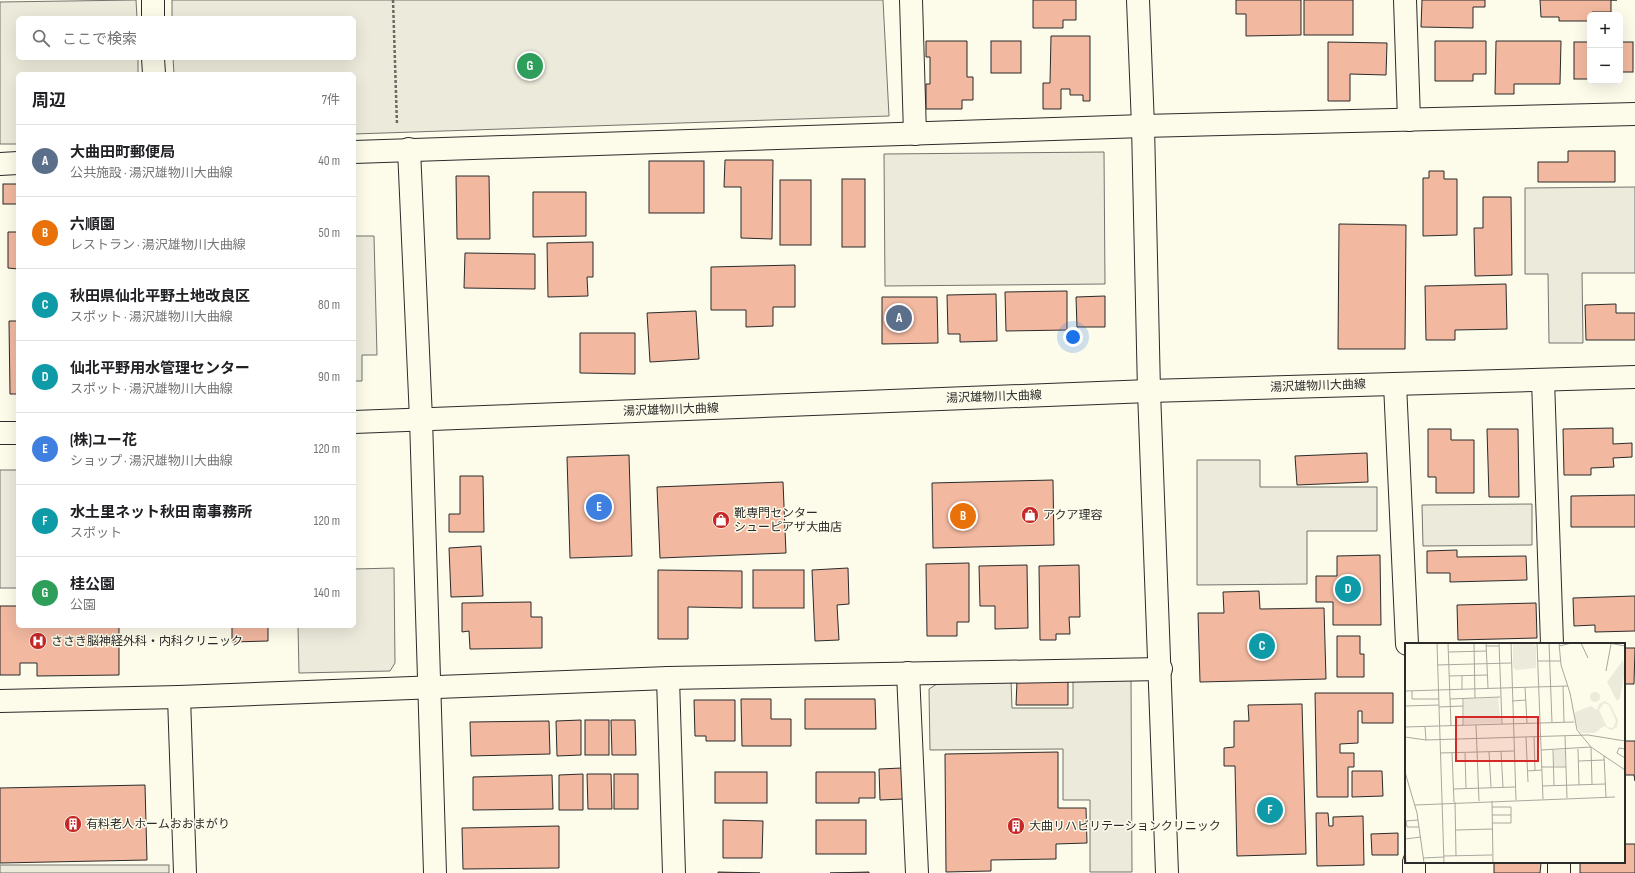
<!DOCTYPE html>
<html lang="ja">
<meta charset="utf-8">
<style>
body{margin:0;font-family:"Sofia Sans Condensed","Noto Sans JP",sans-serif;background:#f2f2f2;color:#202124}
.controls{position:absolute;right:12px;top:12px;display:grid;overflow:hidden;border-radius:6px;box-shadow:0 4px 16px #0002}
.controls button{width:36px;height:36px;display:grid;place-items:center;padding:0;border:0;border-bottom:1px solid #e0e0e0;background:#fff;color:#202124;font:20px sans-serif}
.you{position:absolute;left:1073px;top:337px;width:14px;height:14px;margin:-10px;border:3px solid #fff;border-radius:50%;background:#1a73e8;box-shadow:0 0 0 6px #1a73e833}
.badge{display:grid;place-items:center;width:26px;height:26px;border-radius:50%;background:#db2777;color:#fff;font-size:13px;font-weight:700}
.pin{position:absolute;translate:-50% -50%;border:2px solid #fff;box-shadow:0 1px 4px #0006}
.list{margin:0;padding:0;list-style:none}
h2{display:flex;justify-content:space-between;align-items:center;height:52px;margin:0;padding:0 16px;font-size:17px}
h2 small{font-size:13px;font-weight:400;color:#757577}
.list li{display:grid;grid-template-columns:26px 1fr auto;gap:12px;align-items:center;box-sizing:border-box;height:72px;padding:0 16px;border-top:1px solid #e0e0e0}
.list b{display:block;font-size:15px;white-space:nowrap}
.list p{margin:0;font-size:13px;white-space:nowrap;color:#757577}
.list em{font-size:13px;font-style:normal;color:#757577}
.icon{flex:none;width:22px;height:22px;fill:none;stroke:currentColor;stroke-width:2;stroke-linecap:round;stroke-linejoin:round}
.map{position:relative;flex:none;width:1635px;height:873px;overflow:hidden}
.search{position:absolute;background:#fff;box-shadow:0 4px 16px #0002;left:16px;top:16px;width:340px;height:44px;display:flex;align-items:center;gap:10px;box-sizing:border-box;padding:0 14px;border-radius:6px;color:#757577;font-size:15px}
.panel{position:absolute;background:#fff;box-shadow:0 4px 16px #0002;left:16px;top:72px;width:340px;height:556px;border-radius:6px}
.map>svg:first-child{display:block}
.green{fill:#ecebdb;stroke:#74746e}
.parking{fill:#eceadb;stroke:#74746e}
.building{fill:#f2b8a0;stroke:#2b2b2b}
.lines{fill:none;stroke-linecap:round;stroke-linejoin:round}
.street-casing{stroke:#2b2b2b;stroke-width:24}
.secondary-casing{stroke:#2b2b2b;stroke-width:24}
.primary-casing{stroke:#2b2b2b;stroke-width:24}
.path{stroke:#6a6964;stroke-width:2.5;stroke-dasharray:3 2;stroke-linecap:butt}
.street{stroke:#fdfbea;stroke-width:22}
.secondary{stroke:#fdfbea;stroke-width:22}
.primary{stroke:#fdfbea;stroke-width:22}
.labels{text-anchor:middle;dominant-baseline:central;stroke-width:3;stroke-linejoin:round;paint-order:stroke}
.street-label{font-size:12px;fill:#2b2b2b;stroke:#fdfbea}
.poi-label{font-size:12px;fill:#2b2b2b;stroke:#fdfbea;text-anchor:start}
.inset-river{fill:none;stroke:#d8d7c9;stroke-width:2}
.inset-road{fill:none;stroke:#a9a89e;stroke-width:1}
.view{fill:#d62828;fill-opacity:0.15;stroke:#d62828;stroke-width:2}
.inset-edge{fill:none;stroke:#2b2b2b;stroke-width:2}
</style>
<div class="map">
<svg width="1635" height="873" viewBox="0 0 1635 873">
<rect width="100%" height="100%" fill="#fdfbea"/>
<!-- green -->
<g class="green">
<path d="M 136,0 L 137,18 L 18,18 L 18,58 L 138,58 L 138,74 L 18,74 L 18,144 L 0,144 L 0,2 Z"/>
<path d="M 172,0 L 883,0 L 889,116 L 354,134 L 354,74 L 174,74 L 173,58 L 354,58 L 354,18 L 172,18 Z"/>
<path d="M 1104,152 L 1105,284 L 885,286 L 884,154 Z"/>
<path d="M 1532,504 L 1532,545 L 1423,546 L 1422,505 Z"/>
</g>
<!-- parking -->
<g class="parking">
<path d="M 1635,187 L 1635,273 L 1582,273 L 1583,343 L 1549,343 L 1548,274 L 1525,274 L 1525,188 Z"/>
<path d="M 354,236 L 374,236 L 377,355 L 362,355 L 362,381 L 354,381 Z"/>
<path d="M 1197,460 L 1260,460 L 1260,487 L 1377,487 L 1377,531 L 1307,531 L 1307,584 L 1197,585 Z"/>
<rect x="0" y="470" width="18" height="118"/>
<path d="M 394,568 L 395,663 L 390,671 L 299,673 L 298,626 L 354,626 L 354,569 Z"/>
<path d="M 1073,678 L 1131,678 L 1132,872 L 1090,872 L 1090,800 L 1063,800 L 1063,749 L 930,750 L 929,689 L 943,680 L 1011,680 L 1012,708 L 1073,708 Z"/>
<rect x="0" y="865" width="169" height="8"/>
</g>
<!-- building -->
<g class="building">
<path d="M 1033,0 L 1076,0 L 1076,20 L 1063,20 L 1063,28 L 1033,28 Z"/>
<path d="M 1236,0 L 1301,0 L 1301,35 L 1246,36 L 1246,14 L 1236,14 Z"/>
<rect x="1304" y="0" width="49" height="35"/>
<path d="M 1422,0 L 1485,0 L 1485,7 L 1473,7 L 1473,28 L 1421,27 Z"/>
<path d="M 1540,0 L 1617,0 L 1611,0 L 1611,12 L 1592,12 L 1590,21 L 1559,21 L 1559,17 L 1541,17 Z"/>
<path d="M 1051,36 L 1090,36 L 1090,101 L 1083,101 L 1083,95 L 1070,95 L 1070,89 L 1061,89 L 1061,109 L 1043,109 L 1043,83 L 1050,83 Z"/>
<path d="M 926,41 L 967,41 L 967,77 L 973,77 L 973,100 L 962,100 L 962,109 L 926,109 L 926,84 L 930,84 L 930,57 L 926,57 Z"/>
<rect x="991" y="41" width="30" height="32"/>
<path d="M 1435,41 L 1486,41 L 1486,74 L 1473,74 L 1473,81 L 1435,81 Z"/>
<path d="M 1496,41 L 1561,41 L 1560,84 L 1514,84 L 1514,94 L 1495,94 Z"/>
<path d="M 1328,42 L 1387,43 L 1386,75 L 1350,74 L 1350,101 L 1328,101 Z"/>
<rect x="1574" y="42" width="16" height="37"/>
<rect x="1620" y="42" width="13" height="30"/>
<path d="M 1568,151 L 1615,151 L 1615,182 L 1538,182 L 1538,162 L 1568,162 Z"/>
<path d="M 725,160 L 773,160 L 772,239 L 741,238 L 741,187 L 724,187 Z"/>
<rect x="649" y="161" width="55" height="52"/>
<path d="M 1429,171 L 1444,171 L 1444,179 L 1457,179 L 1457,235 L 1423,236 L 1423,178 L 1429,178 Z"/>
<path d="M 456,176 L 489,176 L 490,239 L 457,239 Z"/>
<rect x="842" y="179" width="23" height="68"/>
<rect x="780" y="180" width="31" height="65"/>
<rect x="3" y="184" width="15" height="20"/>
<path d="M 533,192 L 586,192 L 586,236 L 533,237 Z"/>
<path d="M 1483,197 L 1511,197 L 1512,275 L 1475,276 L 1474,228 L 1483,228 Z"/>
<path d="M 1339,224 L 1406,225 L 1405,349 L 1338,349 Z"/>
<path d="M 8,232 L 18,232 L 18,269 L 8,268 Z"/>
<path d="M 593,242 L 593,277 L 587,277 L 588,296 L 548,297 L 547,243 Z"/>
<path d="M 465,253 L 535,254 L 535,289 L 464,288 Z"/>
<path d="M 795,265 L 795,307 L 773,307 L 773,326 L 746,327 L 746,310 L 711,310 L 711,267 Z"/>
<path d="M 1506,284 L 1507,329 L 1455,330 L 1455,340 L 1426,340 L 1425,286 Z"/>
<path d="M 1067,291 L 1067,330 L 1006,331 L 1005,292 Z"/>
<path d="M 996,294 L 997,341 L 960,342 L 960,334 L 948,334 L 947,295 Z"/>
<path d="M 1105,296 L 1105,327 L 1077,327 L 1076,297 Z"/>
<path d="M 882,297 L 937,297 L 938,343 L 882,344 Z"/>
<path d="M 1616,304 L 1616,313 L 1635,313 L 1635,340 L 1586,340 L 1585,305 Z"/>
<path d="M 696,311 L 699,359 L 650,362 L 647,313 Z"/>
<path d="M 9,321 L 18,321 L 18,394 L 10,394 Z"/>
<path d="M 580,333 L 635,333 L 635,374 L 580,373 Z"/>
<path d="M 1613,428 L 1613,444 L 1632,443 L 1632,457 L 1613,458 L 1614,467 L 1591,468 L 1591,475 L 1564,475 L 1563,429 Z"/>
<path d="M 1428,429 L 1451,429 L 1451,440 L 1474,440 L 1474,493 L 1436,493 L 1436,477 L 1428,477 Z"/>
<path d="M 1487,429 L 1518,429 L 1519,497 L 1489,497 Z"/>
<path d="M 1367,453 L 1368,482 L 1297,485 L 1295,456 Z"/>
<path d="M 629,455 L 632,556 L 570,558 L 567,457 Z"/>
<path d="M 460,476 L 483,476 L 484,532 L 449,532 L 449,514 L 460,514 Z"/>
<path d="M 1053,480 L 1054,545 L 933,548 L 932,483 Z"/>
<path d="M 783,482 L 786,553 L 660,558 L 657,487 Z"/>
<path d="M 1635,495 L 1635,527 L 1571,527 L 1571,496 Z"/>
<path d="M 481,546 L 483,596 L 451,597 L 449,548 Z"/>
<path d="M 1457,550 L 1457,557 L 1526,556 L 1527,580 L 1450,582 L 1450,573 L 1427,573 L 1427,551 Z"/>
<path d="M 1380,555 L 1381,625 L 1333,625 L 1333,602 L 1316,602 L 1316,576 L 1337,576 L 1337,556 Z"/>
<path d="M 969,563 L 969,622 L 957,622 L 957,636 L 927,636 L 926,564 Z"/>
<path d="M 1027,565 L 1028,628 L 995,629 L 995,606 L 980,606 L 979,566 Z"/>
<path d="M 1079,565 L 1080,617 L 1069,617 L 1070,634 L 1056,634 L 1056,640 L 1040,640 L 1039,566 Z"/>
<path d="M 848,568 L 849,604 L 837,605 L 839,640 L 815,641 L 812,570 Z"/>
<path d="M 658,570 L 742,571 L 742,608 L 688,607 L 688,639 L 658,639 Z"/>
<rect x="753" y="570" width="51" height="38"/>
<path d="M 1259,591 L 1260,609 L 1324,608 L 1326,679 L 1200,682 L 1198,613 L 1224,613 L 1223,592 Z"/>
<path d="M 1635,596 L 1635,631 L 1595,632 L 1595,625 L 1574,626 L 1573,598 Z"/>
<path d="M 531,602 L 531,617 L 542,617 L 542,648 L 470,649 L 469,631 L 462,632 L 462,603 Z"/>
<path d="M 1536,603 L 1537,638 L 1458,640 L 1457,605 Z"/>
<path d="M 0,606 L 18,606 L 18,626 L 119,626 L 119,675 L 37,676 L 37,663 L 20,663 L 20,675 L 0,675 Z"/>
<path d="M 232,626 L 268,626 L 268,641 L 232,642 Z"/>
<path d="M 1337,636 L 1360,636 L 1360,654 L 1364,654 L 1364,677 L 1337,677 Z"/>
<path d="M 1624,648 L 1635,648 L 1634,684 L 1624,684 Z"/>
<path d="M 1017,681 L 1068,681 L 1068,705 L 1016,705 Z"/>
<path d="M 1315,693 L 1393,693 L 1393,723 L 1362,723 L 1362,711 L 1358,711 L 1358,743 L 1340,744 L 1340,753 L 1354,753 L 1354,767 L 1348,767 L 1348,797 L 1317,797 Z"/>
<path d="M 741,699 L 771,699 L 771,719 L 791,719 L 791,746 L 742,746 Z"/>
<path d="M 805,699 L 875,699 L 876,729 L 805,729 Z"/>
<path d="M 694,700 L 735,700 L 735,741 L 706,741 L 706,736 L 695,736 Z"/>
<path d="M 1302,704 L 1306,854 L 1237,856 L 1235,766 L 1224,766 L 1224,748 L 1234,747 L 1234,721 L 1249,721 L 1248,705 Z"/>
<path d="M 581,720 L 581,755 L 557,756 L 556,721 Z"/>
<rect x="585" y="720" width="24" height="35"/>
<path d="M 611,720 L 635,720 L 636,755 L 612,755 Z"/>
<path d="M 549,721 L 550,754 L 471,756 L 470,722 Z"/>
<path d="M 1624,741 L 1635,741 L 1635,781 L 1634,775 L 1624,775 Z"/>
<path d="M 1058,752 L 1058,808 L 1086,808 L 1087,843 L 1056,844 L 1056,859 L 991,860 L 991,871 L 946,872 L 945,754 Z"/>
<path d="M 902,768 L 903,799 L 880,800 L 879,769 Z"/>
<path d="M 1352,771 L 1382,771 L 1383,796 L 1352,797 Z"/>
<rect x="715" y="772" width="52" height="31"/>
<path d="M 816,772 L 875,772 L 875,798 L 859,798 L 859,803 L 816,803 Z"/>
<path d="M 583,774 L 583,810 L 559,810 L 559,775 Z"/>
<path d="M 587,774 L 611,774 L 612,809 L 588,809 Z"/>
<rect x="614" y="774" width="24" height="35"/>
<path d="M 552,775 L 553,809 L 473,810 L 473,777 Z"/>
<path d="M 145,785 L 147,860 L 0,863 L 0,788 Z"/>
<path d="M 1316,813 L 1328,813 L 1329,826 L 1333,826 L 1333,817 L 1363,816 L 1364,865 L 1317,866 Z"/>
<path d="M 723,820 L 763,821 L 762,858 L 723,858 Z"/>
<rect x="816" y="820" width="50" height="34"/>
<path d="M 559,826 L 559,868 L 463,869 L 462,828 Z"/>
<path d="M 1398,833 L 1398,855 L 1372,855 L 1371,834 Z"/>
<path d="M 1624,844 L 1635,844 L 1635,873 L 1580,873 L 1580,862 L 1624,862 Z"/>
<path d="M 1494,862 L 1541,863 L 1540,873 L 1494,873 Z"/>
<path d="M 718,872 L 760,873 L 718,873 Z"/>
<path d="M 869,872 L 869,873 L 830,873 Z"/>
</g>
<g class="lines">
<defs>
<g id="street">
<path d="M 153,0 L 153,18"/>
<path d="M 911,0 L 915,134"/>
<path d="M 1405,0 L 1409,120"/>
<path d="M 153,58 L 154,74"/>
<path d="M 409,149 L 421,419 L 435,873"/>
<path d="M 354,152 L 1143,126 L 1635,114"/>
<path d="M 0,164 L 18,163"/>
<path d="M 1543,380 L 1552,644"/>
<path d="M 1395,384 L 1407,644"/>
<path d="M 908,673 L 917,873"/>
<path d="M 668,678 L 674,873"/>
<path d="M 179,697 L 185,873"/>
<path d="M 0,701 L 179,697 L 668,678 L 1161,669"/>
<path d="M 1414,862 L 1414,873"/>
<path d="M 1559,862 L 1559,873"/>
</g>
<path id="secondary" d="M 1138,0 L 1143,126 L 1149,391 L 1167,873"/>
<g id="primary">
<path d="M 354,422 L 1149,391 L 1635,377"/>
<path d="M 0,433 L 18,433"/>
</g>
</defs>
<!-- street casing -->
<use href="#street" class="street-casing"/>
<!-- secondary casing -->
<use href="#secondary" class="secondary-casing"/>
<!-- primary casing -->
<use href="#primary" class="primary-casing"/>
<!-- path -->
<path class="path" d="M 393,0 L 397,125"/>
<!-- street -->
<use href="#street" class="street"/>
<!-- secondary -->
<use href="#secondary" class="secondary"/>
<!-- primary -->
<use href="#primary" class="primary"/>
</g>
<!-- icons -->
<defs>
<symbol id="shop-disc" viewBox="-11 -11 22 22"><circle r="9.5" fill="#c62828" stroke="#fdfbea"/><path d="M-5-2.5h2.3a2.7 3.5 0 0 1 5.4 0H5L5.5 6h-11ZM-1.5-2.5h3a1.5 2.3 0 0 0-3 0Z" fill="#fff"/></symbol>
<symbol id="hospital-disc" viewBox="-11 -11 22 22"><circle r="9.5" fill="#c62828" stroke="#fdfbea"/><path d="M-5-5h3v3.5h4V-5h3V5h-3V1.5h-4V5h-3Z" fill="#fff"/></symbol>
<symbol id="building-disc" viewBox="-11 -11 22 22"><circle r="9.5" fill="#c62828" stroke="#fdfbea"/><path d="M-4-6H4V6H1V3H-1V6H-4ZM-2.5-4.3h1.7v1.8h-1.7ZM.8-4.3h1.7v1.8H.8ZM-2.5-1h1.7V.8h-1.7ZM.8-1h1.7V.8H.8Z" fill="#fff"/></symbol>
</defs>
<g fill-rule="evenodd">
<use href="#shop-disc" x="1020" y="505" width="20" height="20"/>
<use href="#shop-disc" x="711" y="510" width="20" height="20"/>
<use href="#hospital-disc" x="28" y="631" width="20" height="20"/>
<use href="#building-disc" x="63" y="814" width="20" height="20"/>
<use href="#building-disc" x="1006" y="816" width="20" height="20"/>
</g>
<g class="labels">
<!-- street labels -->
<g class="street-label">
<text transform="translate(1318 386) rotate(-2)">湯沢雄物川大曲線</text>
<text transform="translate(994 397) rotate(-2)">湯沢雄物川大曲線</text>
<text transform="translate(671 410) rotate(-2)">湯沢雄物川大曲線</text>
</g>
<!-- poi labels -->
<g class="poi-label">
<text x="734" y="513">靴専門センター<tspan x="734" dy="14">シューピアザ大曲店</tspan></text>
<text x="1043" y="515">アクア理容</text>
<text x="51" y="641">ささき脳神経外科・内科クリニック</text>
<text x="86" y="824">有料老人ホームおおまがり</text>
<text x="1029" y="826">大曲リハビリテーションクリニック</text>
</g>
</g>
<!-- overview -->
<g transform="translate(1405 643)">
<rect width="220" height="220" fill="#fdfbea"/>
<path d="M 127,0 L 131,3 L 131,25 L 111,27 L 108,24 L 108,1 ZM 218,17 L 220,28 L 215,55 L 212,58 L 202,39 ZM185 54a5 5 0 1 1 10 0a5 5 0 1 1-10 0ZM 93,55 L 96,80 L 59,81 L 59,56 ZM 200,58 L 205,61 L 213,77 L 212,84 L 206,87 L 199,83 L 190,90 L 175,90 L 170,78 L 170,69 L 186,63 L 192,67 L 194,61 ZM 199,60 L 204,62 L 211,78 L 208,85 L 202,84 L 194,67 ZM 149,107 L 160,107 L 160,123 L 149,123 Z" fill="#ecebdb" fill-rule="evenodd"/>
<path class="inset-river" d="M 220,45 L 220,67"/>
<path class="inset-road" d="M 32,0 L 39,220M 43,0 L 46,83M 69,0 L 70,55M 81,0 L 83,45M 94,0 L 97,81M 106,0 L 111,157M 132,0 L 138,156M 144,0 L 147,80M 154,0 L 156,22 L 165,50 L 172,87 L 186,104 L 220,127M 176,0 L 183,15M 204,0 L 220,3M 81,3 L 94,3M 154,3 L 167,0M 44,9 L 82,8M 133,18 L 156,18M 32,22 L 106,20M 201,28 L 206,1M 44,33 L 82,32M 57,33 L 57,46M 158,43 L 159,79M 120,44 L 122,80M 0,48 L 163,43M 7,48 L 7,56 L 34,56M 58,55 L 58,82M 45,56 L 95,54M 107,58 L 121,57M 0,63 L 34,62M 34,64 L 58,63M 71,82 L 74,158M 0,84 L 169,79M 20,84 L 21,97M 129,93 L 130,127M 160,93 L 162,155M 0,94 L 21,97 L 183,92 L 220,98M 121,94 L 123,139M 186,104 L 187,141M 173,106 L 174,142M 220,106 L 214,105 L 212,110 L 220,115M 136,107 L 186,104M 148,107 L 149,142M 96,108 L 98,144M 84,109 L 86,144M 35,110 L 109,108M 47,110 L 49,159M 60,110 L 61,145M 199,113 L 201,154M 174,118 L 199,117M 136,124 L 161,124M 122,128 L 137,127M 0,129 L 12,170 L 19,220M 137,143 L 200,141M 48,146 L 110,144M 87,158 L 88,220M 50,159 L 51,213M 10,162 L 210,154M 87,164 L 106,164 L 106,180 L 87,180M 87,172 L 106,172M 1,178 L 2,184 L 14,184M 1,178 L 13,177M 51,187 L 87,186M 0,196 L 16,194M 0,203 L 1,220M 39,213 L 87,212M 18,215 L 39,214"/>
<path class="view" d="M 51,74 L 133,74 L 133,118 L 51,118 Z"/>
<rect width="220" height="220" class="inset-edge"/>
</g>
</svg>
<div class="controls">
<button>+</button>
<button>−</button>
</div>
<div class="you"></div>
<div class="pin badge" style="left:899px;top:318px;background:#5c6f8a">A</div>
<div class="pin badge" style="left:963px;top:516px;background:#e8710a">B</div>
<div class="pin badge" style="left:1262px;top:646px;background:#0f9aa8">C</div>
<div class="pin badge" style="left:1348px;top:589px;background:#0f9aa8">D</div>
<div class="pin badge" style="left:599px;top:507px;background:#3f7fe0">E</div>
<div class="pin badge" style="left:1270px;top:810px;background:#0f9aa8">F</div>
<div class="pin badge" style="left:530px;top:66px;background:#2e9e5b">G</div>
<div class="search"><svg class="icon" aria-label="search" viewBox="0 0 24 24"><circle cx="10" cy="10" r="6"/><path d="M15 15l6 6"/></svg>ここで検索</div>
<section class="panel">
<h2>周辺<small>7件</small></h2>
<ul class="list">
<li><span class="badge" style="background:#5c6f8a">A</span><div><b>大曲田町郵便局</b><p>公共施設 · 湯沢雄物川大曲線</p></div><em>40 m</em></li>
<li><span class="badge" style="background:#e8710a">B</span><div><b>六順園</b><p>レストラン · 湯沢雄物川大曲線</p></div><em>50 m</em></li>
<li><span class="badge" style="background:#0f9aa8">C</span><div><b>秋田県仙北平野土地改良区</b><p>スポット · 湯沢雄物川大曲線</p></div><em>80 m</em></li>
<li><span class="badge" style="background:#0f9aa8">D</span><div><b>仙北平野用水管理センター</b><p>スポット · 湯沢雄物川大曲線</p></div><em>90 m</em></li>
<li><span class="badge" style="background:#3f7fe0">E</span><div><b>(株)ユー花</b><p>ショップ · 湯沢雄物川大曲線</p></div><em>120 m</em></li>
<li><span class="badge" style="background:#0f9aa8">F</span><div><b>水土里ネット秋田 南事務所</b><p>スポット</p></div><em>120 m</em></li>
<li><span class="badge" style="background:#2e9e5b">G</span><div><b>桂公園</b><p>公園</p></div><em>140 m</em></li>
</ul>
</section>
</div>
